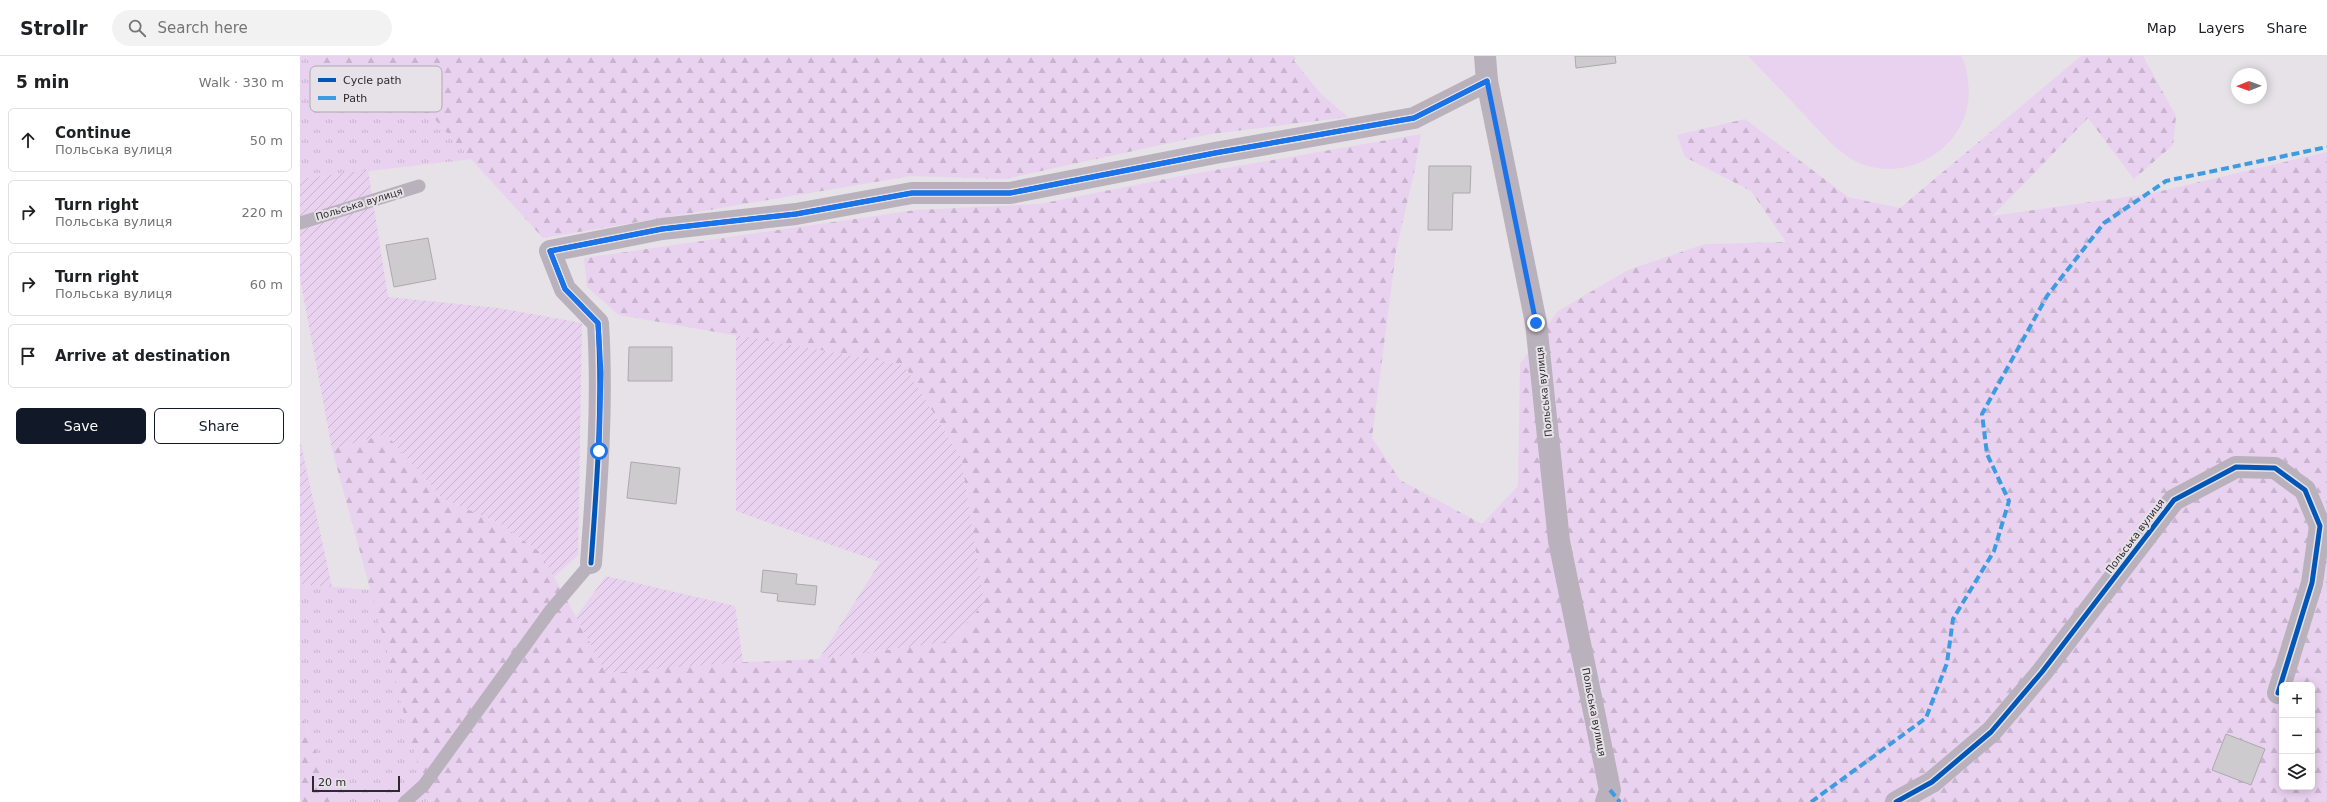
<!DOCTYPE html>
<meta charset="utf-8">
<style>
body{margin:0;font-family:"DejaVu Sans",sans-serif;background:#f2f2f2;color:#202124}
.controls{position:absolute;right:12px;bottom:12px;display:grid;overflow:hidden;border-radius:6px;box-shadow:0 2px 10px #0003}
.controls button{width:36px;height:36px;display:grid;place-items:center;padding:0;border:0;border-bottom:1px solid #e0e0e0;background:#fff;color:#202124;font:20px sans-serif}
.compass{position:absolute;left:1931px;top:12px;width:36px;height:36px;border-radius:50%;background:#fff;box-shadow:0 2px 10px #0003;rotate:269deg}
.scale{position:absolute;left:12px;bottom:10px;width:88px;box-sizing:border-box;padding-left:4px;border:2px solid #2c2a2d;border-top:0;font-size:11px;line-height:14px;white-space:nowrap;color:#2c2a2d;-webkit-text-stroke:3px #e7e1e8;paint-order:stroke}
.stop{position:absolute;width:12px;height:12px;margin:-9px;border:3px solid #1a73e8;border-radius:50%;background:#fff}
.stop.end{background:#1a73e8;border-color:#fff;box-shadow:0 1px 4px #0008}
.list{margin:0;padding:0;list-style:none}
h2{display:flex;justify-content:space-between;align-items:center;height:52px;margin:0;padding:0 16px;font-size:17px}
h2 small{font-size:13px;font-weight:400;color:#757577}
.list li{display:grid;grid-template-columns:26px 1fr auto;gap:12px;align-items:center;box-sizing:border-box;height:64px;margin:0 8px 8px;padding:0 8px;border:1px solid #e0e0e0;border-radius:6px}
.list b{display:block;font-size:15px;white-space:nowrap}
.list p{margin:0;font-size:13px;white-space:nowrap;color:#757577}
.list em{font-size:13px;font-style:normal;color:#757577}
.actions{display:flex;gap:8px;padding:12px 16px}
.actions a{flex:1;padding:9px 0;border:1px solid #111827;border-radius:6px;text-align:center;font-size:14px;color:#111827}
.actions .main{background:#111827;color:#fff}
.icon{flex:none;width:22px;height:22px;fill:none;stroke:currentColor;stroke-width:2;stroke-linecap:round;stroke-linejoin:round}
.map{position:relative;flex:none;width:2027px;height:746px;overflow:hidden}
header{display:flex;align-items:center;gap:24px;box-sizing:border-box;height:56px;padding:0 20px;background:#fff;border-bottom:1px solid #e0e0e0}
header strong{font-size:19px}
nav{display:flex;gap:22px;margin-inline-start:auto;font-size:14px}
.search{width:280px;height:36px;background:#f2f2f2;display:flex;align-items:center;gap:10px;box-sizing:border-box;padding:0 14px;border-radius:22px;color:#757577;font-size:15px}
main{display:flex}
aside{flex:1;background:#fff}
.map>svg:first-child{display:block}
.grass{fill:url(#grass-tufts)}
.forest{fill:url(#forest-firs);fill-rule:evenodd}
.garden{fill:url(#garden-furrows)}
.pitch{fill:#e9d2ef}
.building{fill:#cecbcf;stroke:#aca9ad}
.lines{fill:none;stroke-linecap:round;stroke-linejoin:round}
.lane{stroke:#b9b1bc;stroke-width:13}
.street{stroke:#b9b1bc;stroke-width:22}
.quiet{stroke:#3d9ce1;stroke-width:4;stroke-dasharray:8 4;stroke-linecap:butt}
.cycleway-casing{stroke:#e7e1e8;stroke-width:8}
.cycleway{stroke:#0057b8;stroke-width:5}
.route{stroke:#1a73e8;stroke-width:5}
.labels{text-anchor:middle;dominant-baseline:central;stroke-width:4;stroke-linejoin:round;paint-order:stroke}
.street-label{font-size:10px;fill:#2c2a2d;stroke:#e7e1e8}
.key{fill:#e7e1e8;stroke:#afaab0;stroke-width:1}
.key-label{font-size:11px;fill:#2c2a2d}
</style>
<header>
<strong>Strollr</strong>
<div class="search"><svg class="icon" aria-label="search" viewBox="0 0 24 24"><circle cx="10" cy="10" r="6"/><path d="M15 15l6 6"/></svg>Search here</div>
<nav><a>Map</a><a>Layers</a><a>Share</a></nav>
</header>
<main>
<aside>
<h2>5 min<small>Walk · 330 m</small></h2>
<ul class="list">
<li><svg class="icon" aria-label="ahead" viewBox="0 0 24 24"><path d="M12 20V5M6 11l6-6 6 6"/></svg><div><b>Continue</b><p>Польська вулиця</p></div><em>50 m</em></li>
<li><svg class="icon" aria-label="right" viewBox="0 0 24 24"><path d="M7 20v-9h11M14 6l5 5-5 5"/></svg><div><b>Turn right</b><p>Польська вулиця</p></div><em>220 m</em></li>
<li><svg class="icon" aria-label="right" viewBox="0 0 24 24"><path d="M7 20v-9h11M14 6l5 5-5 5"/></svg><div><b>Turn right</b><p>Польська вулиця</p></div><em>60 m</em></li>
<li><svg class="icon" aria-label="arrive" viewBox="0 0 24 24"><path d="M6 21V4h12l-3 4 3 4H6"/></svg><div><b>Arrive at destination</b></div></li>
</ul>
<div class="actions"><a class="main">Save</a><a>Share</a></div>
</aside>
<div class="map">
<svg width="2027" height="746" viewBox="0 0 2027 746">
<defs>
<pattern id="grass-tufts" width="24" height="20" patternUnits="userSpaceOnUse"><rect width="24" height="20" fill="#e9d2ef"/><path d="M3 7l-1-3M5 7V3M7 7l1-3M15 17l-1-3M17 17v-4M19 17l1-3" fill="none" stroke="#c8b4cd"/></pattern>
<pattern id="forest-firs" width="22" height="20" patternUnits="userSpaceOnUse"><rect width="22" height="20" fill="#e9d2ef"/><path d="M5 1l3.5 6h-7zM16 11l3.5 6h-7z" fill="#c8b4cd"/></pattern>
<pattern id="garden-furrows" width="10" height="10" patternUnits="userSpaceOnUse"><rect width="10" height="10" fill="#e9d2ef"/><path d="M-1 1l2-2M0 10L10 0M9 11l2-2" fill="none" stroke="#c8b4cd"/></pattern>
</defs>
<rect width="100%" height="100%" fill="#e6e2e7"/>
<!-- grass -->
<g class="grass">
<path d="M 0,0 L 14,0 L 46,38 L 130,58 L 172,103 L 0,123 Z"/>
<path d="M 0,528 L 71,534 L 128,746 L 37,746 L 0,656 Z"/>
</g>
<!-- forest -->
<g class="forest">
<path d="M 14,0 L 995,0 L 994,5 L 1021,38 L 1048,61 L 911,78 L 705,123 L 611,120 L 243,182 L 130,58 L 46,38 Z"/>
<path d="M 1781,0 L 1843,0 L 1876,60 L 1873,89 L 1834,123 L 1788,62 L 1692,160 L 1848,138 L 2027,96 L 2027,746 L 128,746 L 32,393 L 86,378 L 143,443 L 198,466 L 240,496 L 307,617 L 424,607 L 519,603 L 652,585 L 684,546 L 661,402 L 604,309 L 319,259 L 287,231 L 284,202 L 616,154 L 739,148 L 881,120 L 1121,78 L 1114,117 L 1096,195 L 1072,382 L 1100,424 L 1182,468 L 1218,430 L 1220,308 L 1258,255 L 1328,214 L 1405,188 L 1486,186 L 1451,135 L 1385,101 L 1377,79 L 1445,63 L 1548,141 L 1600,152 ZM 1982,629 L 2012,629 L 2012,731 L 1982,731 Z"/>
<path d="M 0,656 L 37,746 L 0,746 Z"/>
</g>
<!-- garden -->
<g class="garden">
<path d="M 68,114 L 88,241 L 198,252 L 282,267 L 278,499 L 254,521 L 240,496 L 198,466 L 143,443 L 86,378 L 32,393 L 0,222 L 0,123 Z"/>
<path d="M 436,279 L 604,309 L 661,402 L 684,546 L 652,585 L 519,603 L 580,506 L 436,455 Z"/>
<path d="M 0,384 L 32,531 L 0,528 Z"/>
<path d="M 306,520 L 435,550 L 443,606 L 306,617 L 276,561 Z"/>
</g>
<!-- pitch -->
<path class="pitch" d="M 1448,0 L 1661,0 C 1666,8 1667,16 1668,26 C 1677,85 1610,131 1557,106 C 1538,97 1523,78 1509,64 C 1489,42 1468,21 1448,0 Z"/>
<!-- building -->
<g class="building">
<path d="M 1275,0 L 1315,0 L 1316,7 L 1276,12 Z"/>
<path d="M 1129,110 L 1171,110 L 1170,137 L 1153,137 L 1152,174 L 1128,174 Z"/>
<path d="M 128,182 L 136,223 L 94,231 L 86,189 Z"/>
<path d="M 329,291 L 372,291 L 372,325 L 328,325 Z"/>
<path d="M 331,406 L 380,412 L 376,448 L 327,442 Z"/>
<path d="M 463,514 L 497,518 L 496,528 L 517,530 L 515,549 L 477,545 L 478,538 L 461,536 Z"/>
<path d="M 1926,678 L 1965,693 L 1951,729 L 1912,714 Z"/>
</g>
<g class="lines">
<!-- lane -->
<g class="lane">
<path d="M 0,167 L 119,130"/>
<path d="M 105,746 L 124,729 L 250,555 L 291,507"/>
</g>
<!-- street -->
<g class="street">
<path d="M 1185,0 L 1187,25 L 1236,267 L 1259,485 L 1310,734 L 1306,746"/>
<path d="M 291,507 C 297,427 303,347 298,267 L 265,233 L 250,195 L 362,173 L 496,158 L 612,137 L 710,137 L 915,97 L 1114,62 L 1187,25"/>
<path d="M 1596,746 L 1632,726 L 1691,676 L 1742,616 L 1874,444 L 1936,411 L 1975,412 L 2005,434 L 2020,470 L 2012,527 L 1978,637"/>
</g>
<!-- quiet -->
<g class="quiet">
<path d="M 1310,734 L 1320,746"/>
<path d="M 1511,746 L 1626,662 L 1647,607 L 1653,563 L 1694,495 L 1709,445 L 1687,398 L 1682,358 L 1747,240 L 1804,167 L 1866,125 L 2027,91"/>
</g>
<defs>
<g id="cycleway">
<path d="M 291,507 C 297,427 303,347 298,267 L 265,233 L 250,195 L 362,173 L 496,158 L 612,137 L 710,137 L 915,97 L 1114,62 L 1187,25"/>
<path d="M 1596,746 L 1632,726 L 1691,676 L 1742,616 L 1874,444 L 1936,411 L 1975,412 L 2005,434 L 2020,470 L 2012,527 L 1978,637"/>
</g>
</defs>
<!-- cycleway casing -->
<use href="#cycleway" class="cycleway-casing"/>
<!-- cycleway -->
<use href="#cycleway" class="cycleway"/>
</g>
<g class="lines">
<!-- route -->
<path class="route" d="M 299,395 L 301,317 L 298,267 L 265,233 L 250,195 L 362,173 L 496,158 L 612,137 L 710,137 L 915,97 L 1114,62 L 1187,25 L 1236,267"/>
</g>
<g class="labels">
<!-- street labels -->
<g class="street-label">
<text transform="translate(59 148) rotate(-17)">Польська вулиця</text>
<text transform="translate(1244 336) rotate(-96)">Польська вулиця</text>
<text transform="translate(1835 480) rotate(-53)">Польська вулиця</text>
<text transform="translate(1294 656) rotate(79)">Польська вулиця</text>
</g>
</g>
<!-- legend -->
<rect x="10" y="10" width="132" height="46" rx="6" class="key"/>
<rect x="18" y="22" width="18" height="4" fill="#0057b8"/>
<rect x="18" y="40" width="18" height="4" fill="#3d9ce1"/>
<g class="key-label">
<text x="43" y="28">Cycle path</text>
<text x="43" y="46">Path</text>
</g>
</svg>
<div class="controls">
<button>+</button>
<button>−</button>
<button><svg class="icon" aria-label="layers" viewBox="0 0 24 24"><path d="M12 4l9 5-9 5-9-5zM3 14l9 5 9-5"/></svg></button>
</div>
<svg class="compass" viewBox="-18 -18 36 36"><path d="M0-13l5 13h-10z" fill="#e53935"/><path d="M0 13l5-13h-10z" fill="#757577"/></svg>
<div class="scale">20 m</div>
<div class="stop" style="left:299px;top:395px"></div>
<div class="stop end" style="left:1236px;top:267px"></div>
</div>
</main>
